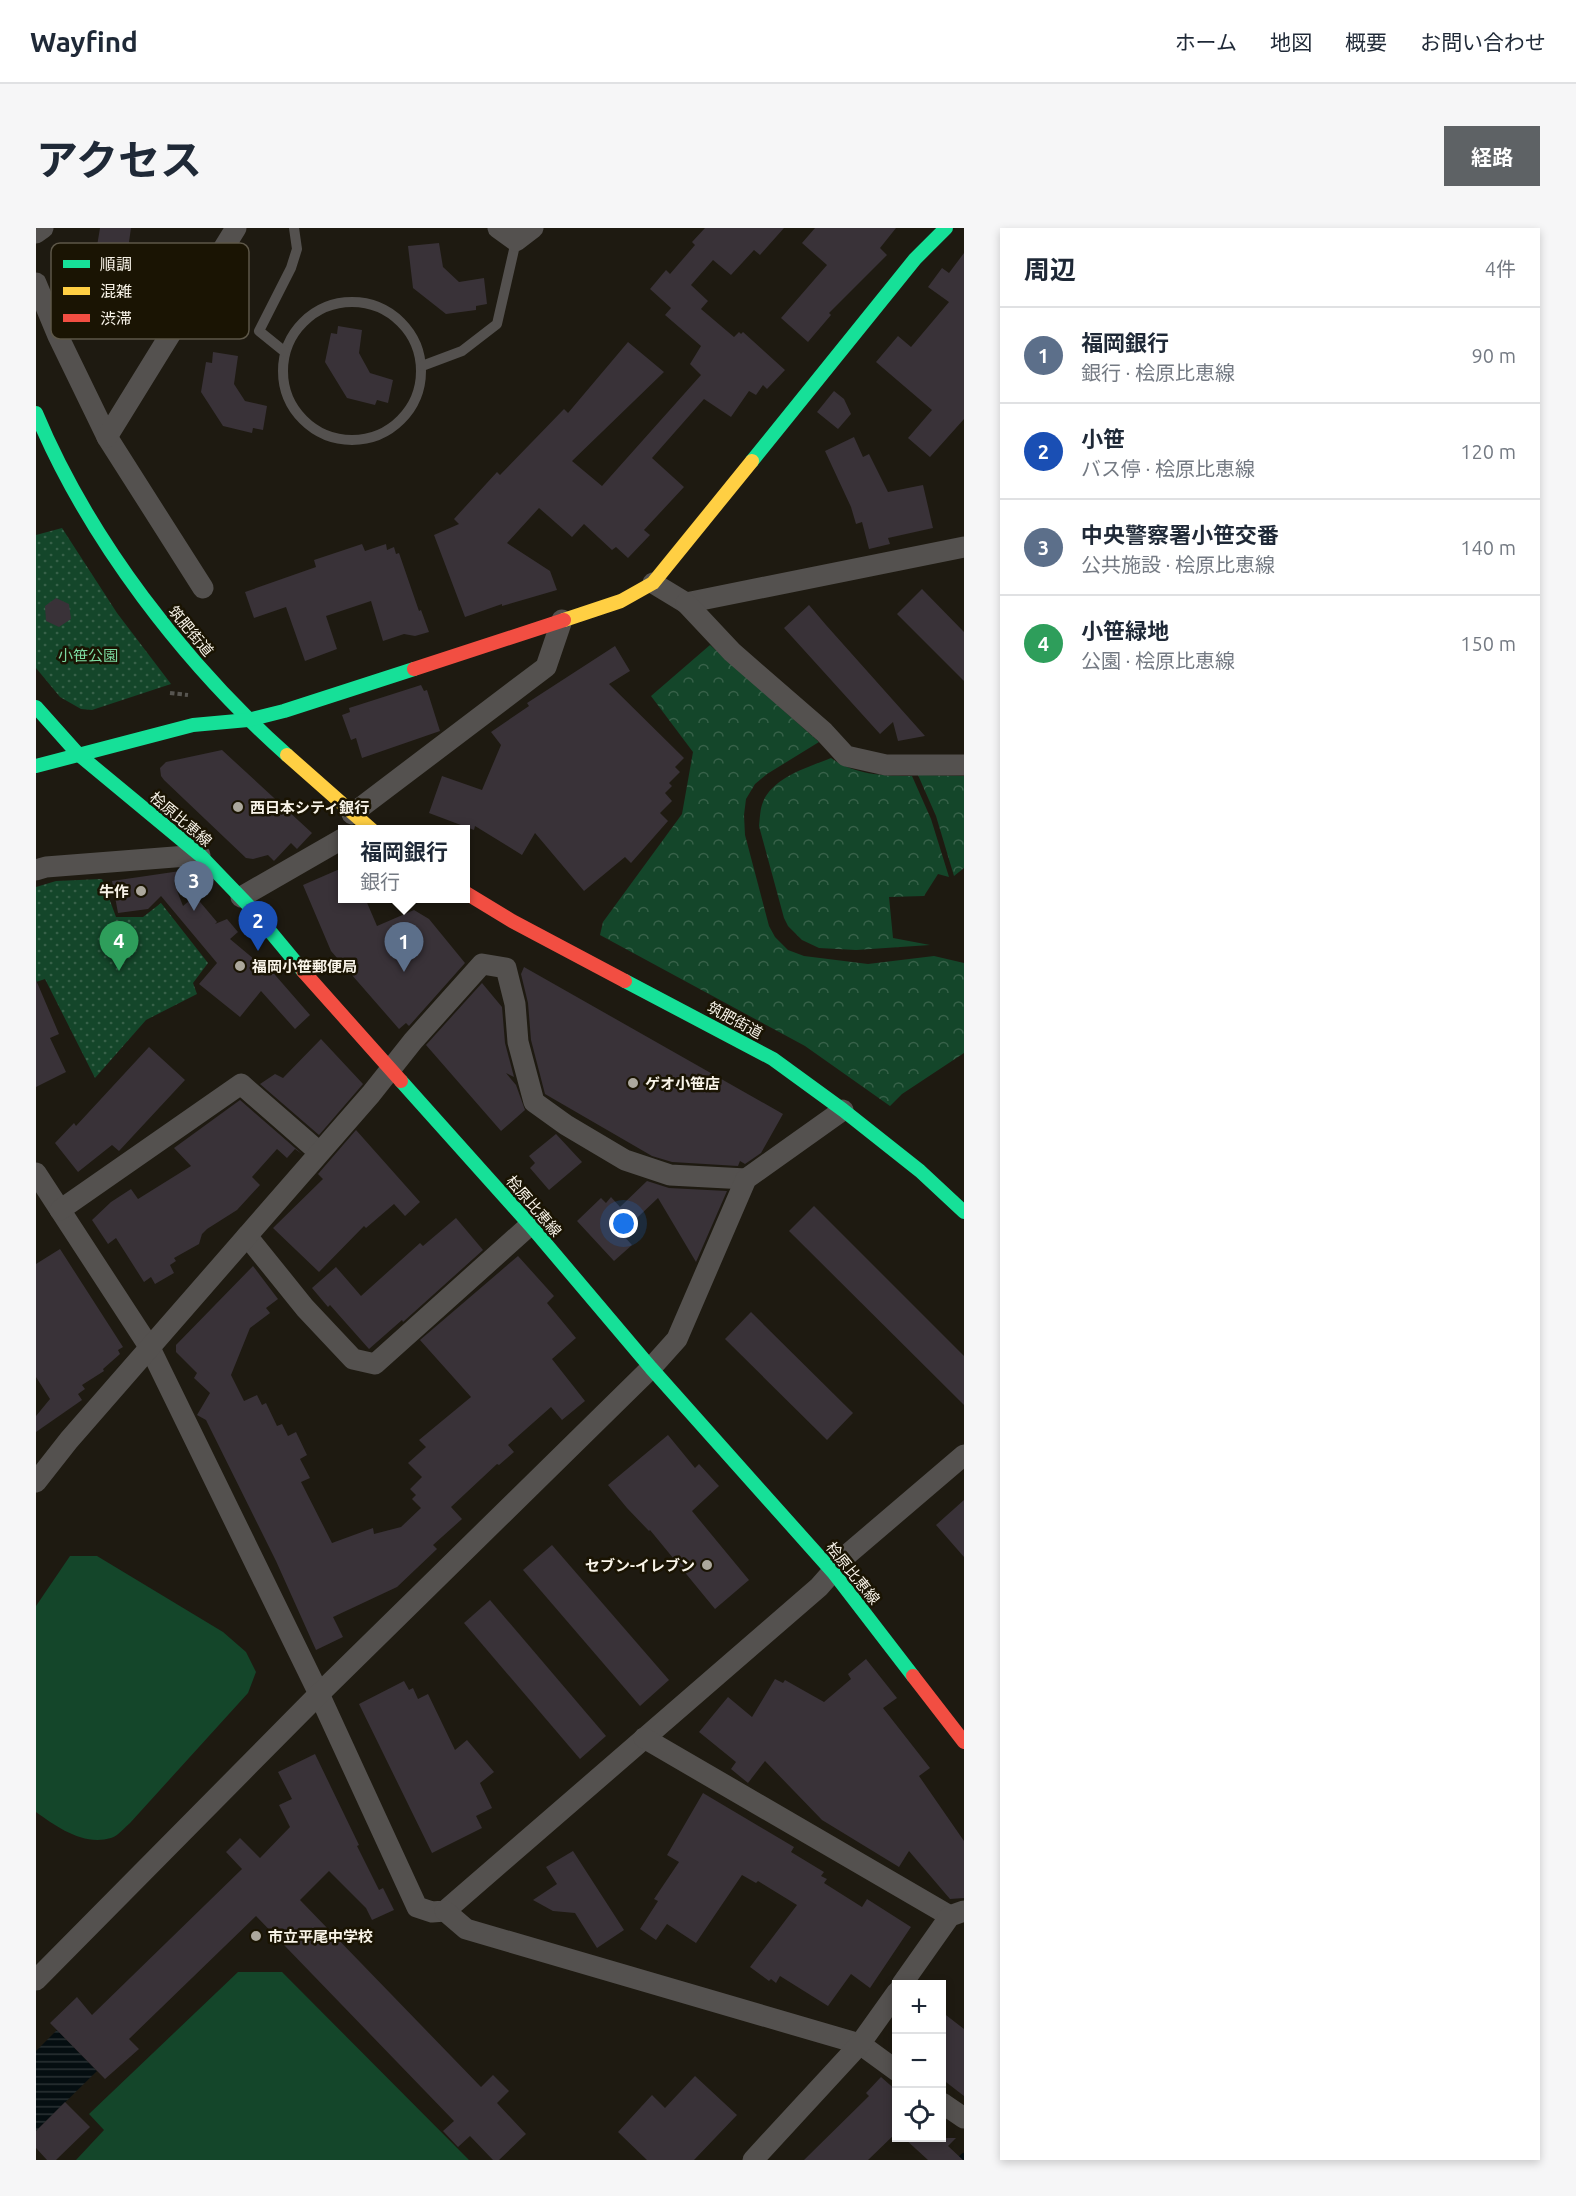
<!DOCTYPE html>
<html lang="ja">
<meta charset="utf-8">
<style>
body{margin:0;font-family:Ubuntu,"Noto Sans JP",sans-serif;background:#f6f6f7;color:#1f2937}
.controls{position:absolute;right:18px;bottom:18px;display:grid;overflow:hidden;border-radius:0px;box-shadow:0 3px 9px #0003}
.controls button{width:54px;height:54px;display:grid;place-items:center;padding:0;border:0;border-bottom:2px solid #e0e1e3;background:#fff;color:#1f2937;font:30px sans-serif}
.you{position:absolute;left:588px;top:996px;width:21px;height:21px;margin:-15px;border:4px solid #fff;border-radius:50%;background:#1a73e8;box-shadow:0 0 0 9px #1a73e833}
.badge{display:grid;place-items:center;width:39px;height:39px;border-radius:50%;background:#5e6265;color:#fff;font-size:20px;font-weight:700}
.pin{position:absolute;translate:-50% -50px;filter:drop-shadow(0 2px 3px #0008)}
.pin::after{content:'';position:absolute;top:32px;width:21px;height:18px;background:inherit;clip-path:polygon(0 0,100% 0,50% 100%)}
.popup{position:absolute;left:302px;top:597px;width:132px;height:78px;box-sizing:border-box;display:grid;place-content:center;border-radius:0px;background:#fff;filter:drop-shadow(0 2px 4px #0005);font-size:20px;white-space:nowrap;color:#747a83}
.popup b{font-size:22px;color:#1f2937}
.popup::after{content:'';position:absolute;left:50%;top:100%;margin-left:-12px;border:12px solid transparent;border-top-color:#fff}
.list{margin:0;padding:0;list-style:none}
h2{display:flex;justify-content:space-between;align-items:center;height:78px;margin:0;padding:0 24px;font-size:26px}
h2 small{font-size:20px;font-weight:400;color:#747a83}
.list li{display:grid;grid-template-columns:39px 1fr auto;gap:18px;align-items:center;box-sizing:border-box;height:96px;padding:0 24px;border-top:2px solid #e0e1e3}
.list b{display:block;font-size:22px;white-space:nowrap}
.list p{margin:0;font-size:20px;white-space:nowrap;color:#747a83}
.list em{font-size:20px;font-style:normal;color:#747a83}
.icon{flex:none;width:33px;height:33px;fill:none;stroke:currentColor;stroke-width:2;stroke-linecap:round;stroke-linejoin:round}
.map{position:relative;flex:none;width:928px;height:1932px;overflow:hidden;border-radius:0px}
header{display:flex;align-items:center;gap:36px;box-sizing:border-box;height:84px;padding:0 30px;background:#fff;border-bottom:2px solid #e0e1e3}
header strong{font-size:28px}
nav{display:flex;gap:33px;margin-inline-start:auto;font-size:21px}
.intro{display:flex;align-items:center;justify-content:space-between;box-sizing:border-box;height:144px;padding:0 36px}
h1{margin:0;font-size:42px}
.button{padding:15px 27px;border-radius:0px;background:#5e6265;color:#fff;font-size:21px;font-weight:700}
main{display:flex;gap:36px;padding:0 36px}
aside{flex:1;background:#fff;border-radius:0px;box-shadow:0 3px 9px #0003}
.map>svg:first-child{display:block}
.grass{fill:url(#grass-dots)}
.forest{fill:url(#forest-crowns)}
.garden{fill:#14462a}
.water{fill:url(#water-rules)}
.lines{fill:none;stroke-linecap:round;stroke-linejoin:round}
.stream{stroke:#050e11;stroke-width:8}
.building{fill:#393238}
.path{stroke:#575550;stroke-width:4;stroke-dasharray:4.5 3;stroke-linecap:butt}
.lane{stroke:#54514f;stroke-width:10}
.street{stroke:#54514f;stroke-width:21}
.fast{stroke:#16e098;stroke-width:14}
.slow{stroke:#ffcf43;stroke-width:14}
.jam{stroke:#f24e42;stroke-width:14}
.poi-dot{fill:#aca89d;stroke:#1a1403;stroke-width:2}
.labels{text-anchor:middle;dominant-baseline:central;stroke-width:5;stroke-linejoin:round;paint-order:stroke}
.street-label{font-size:15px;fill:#f9f4e9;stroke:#1a1403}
.park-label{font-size:15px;fill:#7ddba1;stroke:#1a1403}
.poi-label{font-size:15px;font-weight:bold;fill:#f9f4e9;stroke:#1a1403;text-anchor:start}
.key{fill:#1a1403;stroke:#5d5748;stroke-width:1.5}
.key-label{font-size:16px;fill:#f9f4e9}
</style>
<header>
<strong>Wayfind</strong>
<nav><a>ホーム</a><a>地図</a><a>概要</a><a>お問い合わせ</a></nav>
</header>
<div class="intro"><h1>アクセス</h1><a class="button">経路</a></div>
<main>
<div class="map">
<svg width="928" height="1932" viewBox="0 0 928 1932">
<defs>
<pattern id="grass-dots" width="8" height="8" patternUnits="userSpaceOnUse" patternTransform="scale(1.5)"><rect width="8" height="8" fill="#14462a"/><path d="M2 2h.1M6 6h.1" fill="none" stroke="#376149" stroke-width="1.8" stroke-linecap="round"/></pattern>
<pattern id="forest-crowns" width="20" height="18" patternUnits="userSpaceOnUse" patternTransform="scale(1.5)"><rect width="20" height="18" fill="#14462a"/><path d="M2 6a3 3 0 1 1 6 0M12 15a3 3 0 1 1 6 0" fill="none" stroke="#376149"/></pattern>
<pattern id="water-rules" width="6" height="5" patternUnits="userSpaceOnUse" patternTransform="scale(1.5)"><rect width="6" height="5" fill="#050e11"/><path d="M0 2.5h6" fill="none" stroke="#2a3234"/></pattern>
</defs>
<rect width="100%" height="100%" fill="#1e1a11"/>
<!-- grass -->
<g class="grass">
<path d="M 26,300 L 81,385 L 135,456 L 56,482 L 45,481 L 24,469 L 0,440 L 0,307 Z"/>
<path d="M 66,651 L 80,689 L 107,689 L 125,675 L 172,735 L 157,755 L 161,766 L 110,792 L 59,850 L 9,751 L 0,754 L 0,659 L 20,653 Z"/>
</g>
<!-- forest -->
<g class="forest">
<path d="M 674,417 L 783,514 L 731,546 L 719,556 L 710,571 L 708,587 L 709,607 L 733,698 L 739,709 L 752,722 L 768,728 L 832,736 L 898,728 L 928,735 L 928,825 L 866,866 L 854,878 L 769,818 L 564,707 L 567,694 L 646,586 L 657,524 L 615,468 Z"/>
<path d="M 795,530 C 819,547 848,548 876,548 L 895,591 L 913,649 L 902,646 L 888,668 L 853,669 L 857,710 L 894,717 L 820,722 L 783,720 L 766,712 L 752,698 L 748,690 L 723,598 C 724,590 724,581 727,574 C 737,549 773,539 795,530 Z"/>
<path d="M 882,547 L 928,548 L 928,640 L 918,648 L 900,588 Z"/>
</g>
<!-- garden -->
<g class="garden">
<path d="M 34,1328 L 61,1328 L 187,1404 L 210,1424 L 220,1444 L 212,1465 L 94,1595 C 89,1599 82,1608 75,1610 C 47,1618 21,1599 0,1584 L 0,1378 Z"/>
<path d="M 202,1744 L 246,1744 L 433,1932 L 40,1932 L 68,1902 L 53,1886 Z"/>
</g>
<!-- water -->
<path class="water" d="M 21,1802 L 61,1843 L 0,1903 L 0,1823 Z"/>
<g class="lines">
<!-- stream -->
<path class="stream" d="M 925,1932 L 928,1929"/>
</g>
<!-- building -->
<g class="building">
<path d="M 64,0 L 95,0 L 93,14 L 104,34 L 126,39 L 121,63 L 112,61 L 110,66 L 79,57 L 60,24 Z"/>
<path d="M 669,0 L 748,0 L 724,27 L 718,22 L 695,47 L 677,32 L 655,57 L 672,73 L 665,81 L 698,109 L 703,104 L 705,106 L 707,104 L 749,142 L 731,161 L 727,157 L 720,167 L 713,163 L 695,189 L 668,171 L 616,230 L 648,259 L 608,302 L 614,307 L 592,330 L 580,319 L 576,322 L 548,296 L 536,309 L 503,280 L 471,315 L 514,343 L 521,362 L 466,378 L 466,376 L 429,389 L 398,307 L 423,296 L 418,291 L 461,244 L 464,247 L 528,181 L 532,185 L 592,114 L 628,144 L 536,233 L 566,258 L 665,147 L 654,136 L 665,118 L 629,87 L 635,80 L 614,61 L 630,42 L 634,46 L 659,17 L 656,14 Z"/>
<path d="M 779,0 L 860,0 L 844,20 L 851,27 L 793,85 L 795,87 L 772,114 L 745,90 L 791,37 L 766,15 Z"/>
<path d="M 403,15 L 407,39 L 423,54 L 448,50 L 451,76 L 440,78 L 440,82 L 410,86 L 377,60 L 372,18 Z"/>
<path d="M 928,25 L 928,191 L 894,229 L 872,210 L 896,182 L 840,134 L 862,108 L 875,119 L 913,74 L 892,59 L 906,40 L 913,45 Z"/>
<path d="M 302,98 L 326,102 L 323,125 L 334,145 L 357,152 L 352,175 L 341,172 L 339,177 L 311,170 L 289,134 L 295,105 L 301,106 Z"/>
<path d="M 177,124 L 202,128 L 198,156 L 209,173 L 231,178 L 227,202 L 217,200 L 216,205 L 187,198 L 165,164 L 170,134 L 176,135 Z"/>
<path d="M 798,163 L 808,171 L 815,186 L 802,201 L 781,184 Z"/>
<path d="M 818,209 L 827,229 L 833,226 L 852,264 L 887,257 L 897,300 L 852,310 L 854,316 L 833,321 L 826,294 L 820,296 L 815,279 L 789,223 Z"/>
<path d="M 326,316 L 329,323 L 350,316 L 351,322 L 358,319 L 360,326 L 363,325 L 383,383 L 385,382 L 393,404 L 379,408 L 368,406 L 347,413 L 335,373 L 290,388 L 301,421 L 269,433 L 250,379 L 218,390 L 209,364 L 280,339 L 278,332 Z"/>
<path d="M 886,361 L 928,404 L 928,453 L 861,386 Z"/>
<path d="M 20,370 L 33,376 L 35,391 L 23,399 L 10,393 L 9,378 Z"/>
<path d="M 773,377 L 790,397 L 889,508 L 862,513 L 857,494 L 844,506 L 748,400 Z"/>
<path d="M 579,418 L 594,443 L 573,456 L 648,530 L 639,539 L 644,544 L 633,555 L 636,558 L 629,565 L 636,573 L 624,585 L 632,593 L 595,635 L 589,629 L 548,663 L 499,605 L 486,627 L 439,598 L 438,602 L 393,585 L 406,548 L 446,562 L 465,517 L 455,504 L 493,478 L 491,475 Z"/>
<path d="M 385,457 L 388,463 L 391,462 L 404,503 L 326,530 L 320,510 L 315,512 L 306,487 L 314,484 L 313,480 Z"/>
<path d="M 186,522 L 276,605 L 261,621 L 255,615 L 238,633 L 232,627 L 217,631 L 210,630 L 128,552 L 125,548 L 124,540 L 130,534 Z"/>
<path d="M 306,640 L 306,670 L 329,670 L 341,698 L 378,682 L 393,691 L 429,735 L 373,798 L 370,795 L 363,801 L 295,723 L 267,657 Z"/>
<path d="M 151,642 L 138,655 L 147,678 L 159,668 L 181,694 L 179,696 L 191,691 L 202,704 L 194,711 L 231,742 L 233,740 L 274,787 L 259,801 L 225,763 L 204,789 L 163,756 L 181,735 L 125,668 L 112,681 L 82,685 L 76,653 Z"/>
<path d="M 488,739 L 747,886 L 725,925 L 709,936 L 704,933 L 702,938 L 636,934 L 616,928 L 509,866 L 495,812 L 492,775 L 485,746 Z"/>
<path d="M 0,752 L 23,806 L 14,810 L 30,844 L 0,859 Z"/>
<path d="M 446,755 L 466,779 L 469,815 L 478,849 L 470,845 L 480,857 L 489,882 L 465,903 L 390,817 Z"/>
<path d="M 285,811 L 327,856 L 283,907 L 224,856 L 239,846 L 247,850 Z"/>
<path d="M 113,819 L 149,852 L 83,923 L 76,917 L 42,944 L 19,915 L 38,895 L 40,898 Z"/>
<path d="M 204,872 L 266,926 L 259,921 L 251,930 L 241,921 L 216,949 L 224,957 L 201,982 L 171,1001 L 166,1006 L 163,1016 L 138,1030 L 140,1033 L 134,1037 L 138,1045 L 119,1056 L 115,1049 L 108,1054 L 80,1010 L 72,1016 L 56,992 L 75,974 L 95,961 L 102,971 L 155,938 L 138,920 Z"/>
<path d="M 320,902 L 384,974 L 369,988 L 358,976 L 330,1000 L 328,998 L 283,1044 L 237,1000 L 287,951 L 282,946 Z"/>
<path d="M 520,906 L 546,934 L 513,962 L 494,940 L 499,935 L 493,928 Z"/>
<path d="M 611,953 L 633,960 L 691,963 L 660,1034 L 622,970 L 585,1005 L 596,1017 L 578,1033 L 541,993 L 565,970 L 570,975 L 575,969 L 584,979 Z"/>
<path d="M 778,978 L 928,1128 L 928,1177 L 753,1003 Z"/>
<path d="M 420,990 L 447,1022 L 367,1094 L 366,1092 L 333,1121 L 294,1077 L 292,1079 L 276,1060 L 300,1039 L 325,1068 L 384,1015 L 387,1018 Z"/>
<path d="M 24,1021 L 87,1119 L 82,1122 L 84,1126 L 67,1141 L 68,1143 L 46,1157 L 49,1161 L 42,1166 L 46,1172 L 0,1204 L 0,1188 L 14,1171 L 0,1149 L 0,1036 Z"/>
<path d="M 482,1028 L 518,1068 L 511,1075 L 540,1110 L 516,1131 L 549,1173 L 526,1192 L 515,1179 L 472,1217 L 478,1224 L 463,1237 L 461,1236 L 415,1279 L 426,1291 L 397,1317 L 401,1321 L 361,1359 L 297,1389 L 307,1409 L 280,1422 L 240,1333 L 170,1192 L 161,1187 L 174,1165 L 158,1150 L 161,1145 L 140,1124 L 140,1117 L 217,1038 L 242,1071 L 230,1080 L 234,1085 L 214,1100 L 195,1147 L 208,1173 L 221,1167 L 226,1177 L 230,1175 L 241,1198 L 246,1196 L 252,1208 L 260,1204 L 271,1227 L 264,1231 L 274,1250 L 265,1254 L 296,1315 L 337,1300 L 338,1306 L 365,1299 L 385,1280 L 376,1271 L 380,1267 L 374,1261 L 386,1249 L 372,1235 L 390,1219 L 383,1212 L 435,1169 L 384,1112 Z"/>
<path d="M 715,1084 L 817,1185 L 791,1212 L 689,1111 Z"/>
<path d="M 632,1207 L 659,1240 L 663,1236 L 683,1258 L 656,1283 L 713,1352 L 679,1381 L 614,1302 L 613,1303 L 591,1280 L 572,1257 Z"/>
<path d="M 928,1272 L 928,1329 L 900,1297 Z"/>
<path d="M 516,1317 L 633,1452 L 604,1478 L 487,1342 Z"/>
<path d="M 454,1372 L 570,1508 L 544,1531 L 428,1395 Z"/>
<path d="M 830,1431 L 861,1470 L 847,1480 L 894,1540 L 883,1548 L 928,1613 L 928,1670 L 914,1671 L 873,1623 L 863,1639 L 786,1592 L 729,1533 L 712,1555 L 695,1541 L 700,1534 L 663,1504 L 692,1469 L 716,1489 L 739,1451 L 747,1455 L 749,1452 L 788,1474 L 815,1451 L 812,1446 Z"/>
<path d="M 368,1453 L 373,1462 L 377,1460 L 382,1471 L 392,1466 L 419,1522 L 431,1512 L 458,1544 L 444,1555 L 456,1580 L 440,1588 L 446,1600 L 396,1625 L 323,1476 Z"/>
<path d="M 279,1526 L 323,1617 L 321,1618 L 343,1662 L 347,1660 L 358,1682 L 336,1692 L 330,1680 L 293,1643 L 264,1672 L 445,1859 L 457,1847 L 473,1863 L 461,1875 L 490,1906 L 463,1932 L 457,1932 L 434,1908 L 422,1919 L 407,1903 L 418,1893 L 220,1688 L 93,1811 L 103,1821 L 69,1851 L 14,1795 L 41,1769 L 56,1787 L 206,1641 L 190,1624 L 204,1610 L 224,1630 L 254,1599 L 243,1577 L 256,1571 L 242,1544 Z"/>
<path d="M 667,1565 L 758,1619 L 755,1624 L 788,1644 L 785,1648 L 791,1651 L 788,1655 L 826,1679 L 831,1671 L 875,1699 L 834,1760 L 815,1746 L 792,1778 L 744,1748 L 740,1755 L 735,1751 L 733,1753 L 714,1739 L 761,1677 L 722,1653 L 720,1655 L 706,1647 L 660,1715 L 631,1696 L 620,1712 L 604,1701 L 622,1673 L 618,1671 L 643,1634 L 631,1627 Z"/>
<path d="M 537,1623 L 588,1702 L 561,1720 L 539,1685 L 517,1683 L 497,1672 L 521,1656 L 510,1639 Z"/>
<path d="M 906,1784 L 928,1801 L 928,1868 L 906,1851 Z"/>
<path d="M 659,1848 L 701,1887 L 658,1932 L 611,1932 L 582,1904 L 616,1867 L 629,1880 Z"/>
<path d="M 845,1849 L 861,1863 L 861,1904 L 832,1932 L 768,1932 L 833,1868 L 830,1865 Z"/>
<path d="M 29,1874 L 54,1899 L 20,1932 L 11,1932 L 0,1920 L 0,1903 Z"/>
<path d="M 868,1910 L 920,1910 L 912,1918 L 927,1932 L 892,1932 Z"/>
</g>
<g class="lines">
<!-- path -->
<path class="path" d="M 134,465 L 152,467"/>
<!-- lane -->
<g class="lane">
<circle cx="316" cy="143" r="69"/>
<path d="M 249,124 L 223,103 L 255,40 L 261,21 L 258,0"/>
<path d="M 386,138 L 426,123 L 461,96 L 480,13"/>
</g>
<!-- street -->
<g class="street">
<path d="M 462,0 L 480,13 L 497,0"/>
<path d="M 0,5 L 7,0"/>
<path d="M 0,55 L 22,108 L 71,209 L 167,360"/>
<path d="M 71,209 L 200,0"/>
<path d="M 617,355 L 650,375 L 928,319"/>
<path d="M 650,375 L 696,424 L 788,504 L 810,528 L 850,537 L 928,537"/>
<path d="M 316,586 L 510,439 L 526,392"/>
<path d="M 0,642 L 10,639 L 164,627"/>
<path d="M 205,669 L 306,611"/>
<path d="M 0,945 L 114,1120 L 283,1466 L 381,1679 L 396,1684 L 409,1683 L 783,1359 L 812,1326 L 928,1227"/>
<path d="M 24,982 L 205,856 L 283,924"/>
<path d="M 211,1008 L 269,1080 L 317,1131 L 339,1136 L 494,997"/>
<path d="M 0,1254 L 33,1212 L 335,866 L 377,813 L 446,736 L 470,740 L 479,776 L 482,814 L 498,874 L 530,897 L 589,932 L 634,947 L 710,951"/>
<path d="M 608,1510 L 914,1688"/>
<path d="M 409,1683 L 430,1701 L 824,1816 L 861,1843"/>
<path d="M 0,1752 L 283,1466 L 615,1140 L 641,1111 L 710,951 L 807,882"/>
<path d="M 866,1756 L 914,1688 L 928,1683"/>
<path d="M 906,1875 L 928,1890"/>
<path d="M 717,1932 L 824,1816 L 861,1764"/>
</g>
<!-- fast -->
<g class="fast">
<path d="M 0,185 C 53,312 149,436 251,527"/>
<path d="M 716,233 L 879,31 L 910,0"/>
<path d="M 0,479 L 42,526 L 164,627 L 213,678 L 267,743"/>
<path d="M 0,538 L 157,497 L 212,492 L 248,483 L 378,441"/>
<path d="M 589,753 L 737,831 L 807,882 L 884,943 L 928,984"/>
<path d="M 365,853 L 494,997 L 615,1140 L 797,1344 L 877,1448"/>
</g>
<!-- slow -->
<g class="slow">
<path d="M 528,392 L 585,373 L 617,355 L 716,233"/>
<path d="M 251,527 L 336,602"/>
</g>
<!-- jam -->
<g class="jam">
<path d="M 378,441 L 528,392"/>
<path d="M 430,665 L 476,693 L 589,753"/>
<path d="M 267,743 L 365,853"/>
<path d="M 877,1448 L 928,1514"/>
</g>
</g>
<!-- markers -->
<g class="poi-dot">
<circle cx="202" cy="579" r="6"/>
<circle cx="105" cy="663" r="6"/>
<circle cx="204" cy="738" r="6"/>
<circle cx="597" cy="855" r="6"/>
<circle cx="671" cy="1337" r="6"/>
<circle cx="220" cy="1708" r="6"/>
</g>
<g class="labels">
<!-- street labels -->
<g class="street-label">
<text transform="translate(155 403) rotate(50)">筑肥街道</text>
<text transform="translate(145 591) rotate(40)">桧原比恵線</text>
<text transform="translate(699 792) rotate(28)">筑肥街道</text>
<text transform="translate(498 978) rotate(49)">桧原比恵線</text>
<text transform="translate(817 1345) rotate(51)">桧原比恵線</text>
</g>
<!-- park labels -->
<g class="park-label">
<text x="52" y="427">小笹公園</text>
</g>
<!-- poi labels -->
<g class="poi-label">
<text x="214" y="579">西日本シティ銀行</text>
<text x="93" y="663" text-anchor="end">牛作</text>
<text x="216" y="738">福岡小笹郵便局</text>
<text x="609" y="855">ゲオ小笹店</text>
<text x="659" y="1337" text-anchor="end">セブン-イレブン</text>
<text x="232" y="1708">市立平尾中学校</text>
</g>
</g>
<!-- legend -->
<rect x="15" y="15" width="198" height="96" rx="9" class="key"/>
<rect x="27" y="32" width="27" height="8" fill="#16e098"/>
<rect x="27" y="59" width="27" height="8" fill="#ffcf43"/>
<rect x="27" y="86" width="27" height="8" fill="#f24e42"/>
<g class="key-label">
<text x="64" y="42">順調</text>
<text x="64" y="69">混雑</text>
<text x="64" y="96">渋滞</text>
</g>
</svg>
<div class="controls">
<button>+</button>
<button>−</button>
<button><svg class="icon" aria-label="locate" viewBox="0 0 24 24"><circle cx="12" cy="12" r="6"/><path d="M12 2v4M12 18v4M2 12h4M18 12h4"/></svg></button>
</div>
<div class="you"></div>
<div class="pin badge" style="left:368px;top:744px;background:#5c6f8a">1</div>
<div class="popup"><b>福岡銀行</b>銀行</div>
<div class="pin badge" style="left:222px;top:723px;background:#1a4fb4">2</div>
<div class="pin badge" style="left:158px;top:683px;background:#5c6f8a">3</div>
<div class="pin badge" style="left:83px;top:743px;background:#2e9e5b">4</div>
</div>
<aside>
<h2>周辺<small>4件</small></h2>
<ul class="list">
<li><span class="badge" style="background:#5c6f8a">1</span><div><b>福岡銀行</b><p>銀行 · 桧原比恵線</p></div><em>90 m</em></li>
<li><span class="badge" style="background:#1a4fb4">2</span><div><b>小笹</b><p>バス停 · 桧原比恵線</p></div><em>120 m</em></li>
<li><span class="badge" style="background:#5c6f8a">3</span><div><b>中央警察署小笹交番</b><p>公共施設 · 桧原比恵線</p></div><em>140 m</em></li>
<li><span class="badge" style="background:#2e9e5b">4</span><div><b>小笹緑地</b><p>公園 · 桧原比恵線</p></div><em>150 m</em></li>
</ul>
</aside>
</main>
